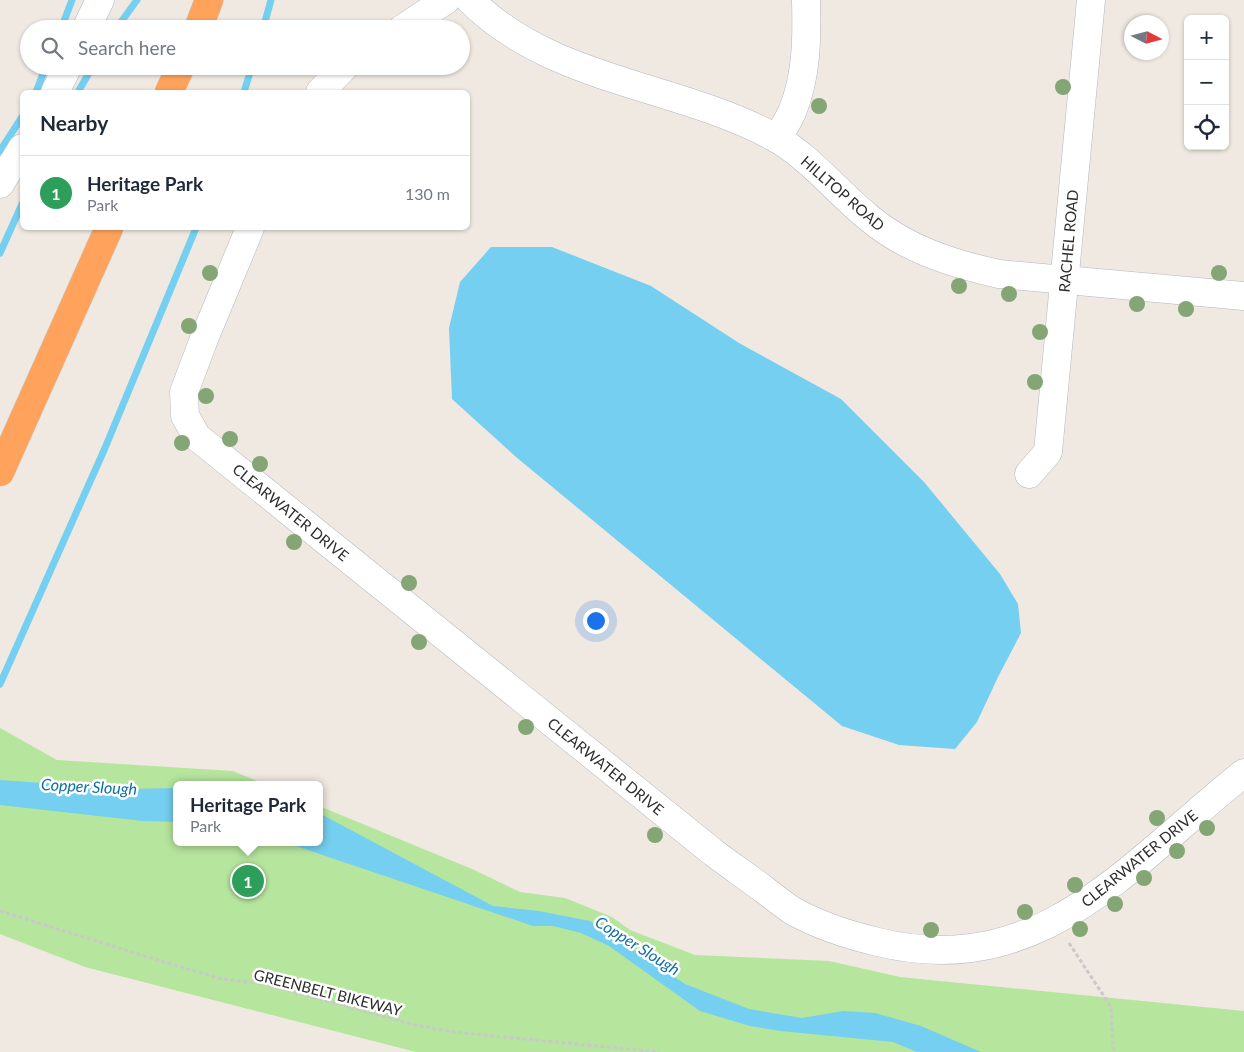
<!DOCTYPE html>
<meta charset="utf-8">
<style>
body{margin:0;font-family:Lato,sans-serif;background:#f6f6f7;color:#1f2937}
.controls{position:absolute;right:15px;top:15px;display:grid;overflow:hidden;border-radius:8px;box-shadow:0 1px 4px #0004}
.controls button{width:45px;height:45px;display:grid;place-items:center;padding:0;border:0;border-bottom:1px solid #e0e1e3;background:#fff;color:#1f2937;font:25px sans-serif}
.compass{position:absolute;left:1124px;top:15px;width:45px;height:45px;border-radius:50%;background:#fff;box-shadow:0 1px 4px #0004;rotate:96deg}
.you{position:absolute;left:595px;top:620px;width:18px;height:18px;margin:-12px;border:4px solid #fff;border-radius:50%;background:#1a73e8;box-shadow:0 0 0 8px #1a73e833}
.badge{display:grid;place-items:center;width:32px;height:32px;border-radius:50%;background:#7c3aed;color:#fff;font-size:16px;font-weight:700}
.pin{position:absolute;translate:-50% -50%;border:2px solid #fff;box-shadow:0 1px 5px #0006}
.popup{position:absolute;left:173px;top:781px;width:150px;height:65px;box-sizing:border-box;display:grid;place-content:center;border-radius:8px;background:#fff;filter:drop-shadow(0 1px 4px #0005);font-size:16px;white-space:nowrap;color:#747a83}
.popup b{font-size:19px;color:#1f2937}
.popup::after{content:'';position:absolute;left:50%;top:100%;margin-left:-10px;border:10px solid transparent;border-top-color:#fff}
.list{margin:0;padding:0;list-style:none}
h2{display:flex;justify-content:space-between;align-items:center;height:65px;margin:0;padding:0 20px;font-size:21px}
h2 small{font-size:16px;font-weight:400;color:#747a83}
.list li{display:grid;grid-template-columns:32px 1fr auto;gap:15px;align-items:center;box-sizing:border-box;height:75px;padding:0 20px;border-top:1px solid #e0e1e3}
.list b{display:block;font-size:19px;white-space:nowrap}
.list p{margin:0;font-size:16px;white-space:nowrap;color:#747a83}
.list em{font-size:16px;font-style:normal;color:#747a83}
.icon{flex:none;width:28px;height:28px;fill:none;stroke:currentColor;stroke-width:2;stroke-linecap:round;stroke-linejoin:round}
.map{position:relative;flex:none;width:1244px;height:1052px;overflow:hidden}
.search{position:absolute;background:#fff;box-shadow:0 1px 4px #0004;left:20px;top:20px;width:450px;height:55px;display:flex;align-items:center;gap:12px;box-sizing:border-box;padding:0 18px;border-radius:28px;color:#747a83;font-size:19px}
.panel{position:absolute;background:#fff;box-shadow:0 1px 4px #0004;left:20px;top:90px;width:450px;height:140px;border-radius:8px}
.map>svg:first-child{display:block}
.green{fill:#b6e59e}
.water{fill:#75cff0}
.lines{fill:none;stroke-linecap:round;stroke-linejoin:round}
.stream{stroke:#75cff0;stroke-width:7}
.minor-casing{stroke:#b4b7c1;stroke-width:29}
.highway-casing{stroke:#c9c9c9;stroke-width:29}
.path{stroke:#c9c9c9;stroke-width:3;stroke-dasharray:4 2.5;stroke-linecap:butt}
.minor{stroke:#fff;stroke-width:28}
.highway{stroke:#ffa35c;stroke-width:28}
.tree{fill:#84a574}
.labels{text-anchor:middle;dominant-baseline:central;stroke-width:5;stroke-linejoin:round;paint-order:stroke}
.street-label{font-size:15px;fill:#2e2e2e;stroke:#fff}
.water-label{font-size:16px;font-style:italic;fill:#0d6fa3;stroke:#fff}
</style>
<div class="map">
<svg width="1244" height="1052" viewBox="0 0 1244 1052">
<rect width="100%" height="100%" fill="#efe9e1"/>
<!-- green -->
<path class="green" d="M 0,728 L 57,760 L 233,771 L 267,785 L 177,785 L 177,842 L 319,842 L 319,806 L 472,869 L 520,892 L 565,898 L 612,917 L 630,930 L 695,955 L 829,961 L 900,977 L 1244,1011 L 1244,1052 L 416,1052 L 85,967 L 0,934 Z"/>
<!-- water -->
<g class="water">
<path d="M 491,247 L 552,247 L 651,286 L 739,343 L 841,399 L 924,482 L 1000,574 L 1018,604 L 1021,633 L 998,677 L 977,722 L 955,749 L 899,745 L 842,726 L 516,457 L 452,399 L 449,328 L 460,282 Z"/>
<path d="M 0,780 L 128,789 L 177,788 L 177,822 L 143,821 L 0,805 Z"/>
<path d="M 319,813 L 493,906 L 539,911 L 590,921 L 685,984 L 749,1009 L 802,1018 L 843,1011 L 875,1013 L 921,1026 L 981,1052 L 917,1052 L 893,1042 L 781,1031 L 750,1026 L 700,1011 L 609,946 L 581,933 L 553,926 L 533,926 L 284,842 L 319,842 Z"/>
</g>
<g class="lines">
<!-- stream -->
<g class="stream">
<path d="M 61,29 L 72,0"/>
<path d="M 116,29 L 137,0"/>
<path d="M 263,29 L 271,0"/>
<path d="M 36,92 L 46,66"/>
<path d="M 78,92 L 93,66"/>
<path d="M 244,92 L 252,66"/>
<path d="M 0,151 L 22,117"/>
<path d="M 0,253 L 22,204"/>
<path d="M 0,684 L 105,448 L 196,228"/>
</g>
<defs>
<g id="minor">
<path d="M 470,0 C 552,82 676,84 774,137 C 810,157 837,192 869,218 C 906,249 953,264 999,274 L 1244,296"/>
<path d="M 86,29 L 100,0"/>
<path d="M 402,29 L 446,0"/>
<path d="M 55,92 L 68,66"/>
<path d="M 320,92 L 345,66"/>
<path d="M 777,139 C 782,130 788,121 792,112 C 807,76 807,38 806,0"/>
<path d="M 0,184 L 22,148"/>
<path d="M 250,228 L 204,339 L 184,392 L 185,416 L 197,437 L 714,853 C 731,866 749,878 766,891 C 775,898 784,905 793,911 C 820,926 848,935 878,942 C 1041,982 1130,863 1244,773"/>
<path d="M 1029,474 L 1048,452 L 1091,0"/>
</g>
<g id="highway">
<path d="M 198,29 L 209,0"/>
<path d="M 169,92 L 181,66"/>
<path d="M 0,472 L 109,228"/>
</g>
</defs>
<!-- minor casing -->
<use href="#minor" class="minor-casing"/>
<!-- highway casing -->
<use href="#highway" class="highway-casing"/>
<!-- path -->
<g class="path">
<path d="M 0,911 L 151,958 L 222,979 L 264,984 L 415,1025 L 453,1032 L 659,1052"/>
<path d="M 1069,943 L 1111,1007 L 1113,1048 L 1116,1052"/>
</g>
<!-- minor -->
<use href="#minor" class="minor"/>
<!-- highway -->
<use href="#highway" class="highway"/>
</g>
<!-- trees -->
<g class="tree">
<circle cx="1063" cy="87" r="8"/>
<circle cx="819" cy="106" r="8"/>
<circle cx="210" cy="273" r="8"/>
<circle cx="1219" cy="273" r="8"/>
<circle cx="959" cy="286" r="8"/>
<circle cx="1009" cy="294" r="8"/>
<circle cx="1137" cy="304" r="8"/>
<circle cx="1186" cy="309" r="8"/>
<circle cx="189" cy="326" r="8"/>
<circle cx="1040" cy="332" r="8"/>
<circle cx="1035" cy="382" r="8"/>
<circle cx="206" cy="396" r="8"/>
<circle cx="230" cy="439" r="8"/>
<circle cx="182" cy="443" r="8"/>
<circle cx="260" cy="464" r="8"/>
<circle cx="294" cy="542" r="8"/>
<circle cx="409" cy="583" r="8"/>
<circle cx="419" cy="642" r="8"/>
<circle cx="526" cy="727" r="8"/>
<circle cx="1157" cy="818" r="8"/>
<circle cx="1207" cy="828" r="8"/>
<circle cx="655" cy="835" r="8"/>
<circle cx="1177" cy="851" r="8"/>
<circle cx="1144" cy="878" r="8"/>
<circle cx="1075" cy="885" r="8"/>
<circle cx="1115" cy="904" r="8"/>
<circle cx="1025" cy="912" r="8"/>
<circle cx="1080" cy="929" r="8"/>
<circle cx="931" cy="930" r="8"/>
</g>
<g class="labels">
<!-- street labels -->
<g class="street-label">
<text transform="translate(843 193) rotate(41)">HILLTOP ROAD</text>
<text transform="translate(1068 241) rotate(-85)">RACHEL ROAD</text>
<text transform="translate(291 512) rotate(39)">CLEARWATER DRIVE</text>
<text transform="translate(606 766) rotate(39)">CLEARWATER DRIVE</text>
<text transform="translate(1139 858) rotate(-39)">CLEARWATER DRIVE</text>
<text transform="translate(328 992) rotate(14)">GREENBELT BIKEWAY</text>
</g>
<!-- water labels -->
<g class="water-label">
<text transform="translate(89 786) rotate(3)">Copper Slough</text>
<text transform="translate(638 945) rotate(32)">Copper Slough</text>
</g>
</g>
</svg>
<div class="controls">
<button>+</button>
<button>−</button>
<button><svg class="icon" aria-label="locate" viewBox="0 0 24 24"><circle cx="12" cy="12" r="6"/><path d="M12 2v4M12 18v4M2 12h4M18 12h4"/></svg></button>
</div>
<svg class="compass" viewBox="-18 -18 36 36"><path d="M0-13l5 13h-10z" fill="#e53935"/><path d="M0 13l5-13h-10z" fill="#747a83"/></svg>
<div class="you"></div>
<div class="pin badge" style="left:248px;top:881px;background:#2e9e5b">1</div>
<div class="popup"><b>Heritage Park</b>Park</div>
<div class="search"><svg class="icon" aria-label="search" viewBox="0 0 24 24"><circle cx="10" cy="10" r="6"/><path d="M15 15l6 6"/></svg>Search here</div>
<section class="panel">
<h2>Nearby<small></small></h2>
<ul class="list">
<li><span class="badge" style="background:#2e9e5b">1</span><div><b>Heritage Park</b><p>Park</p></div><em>130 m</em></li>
</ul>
</section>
</div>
